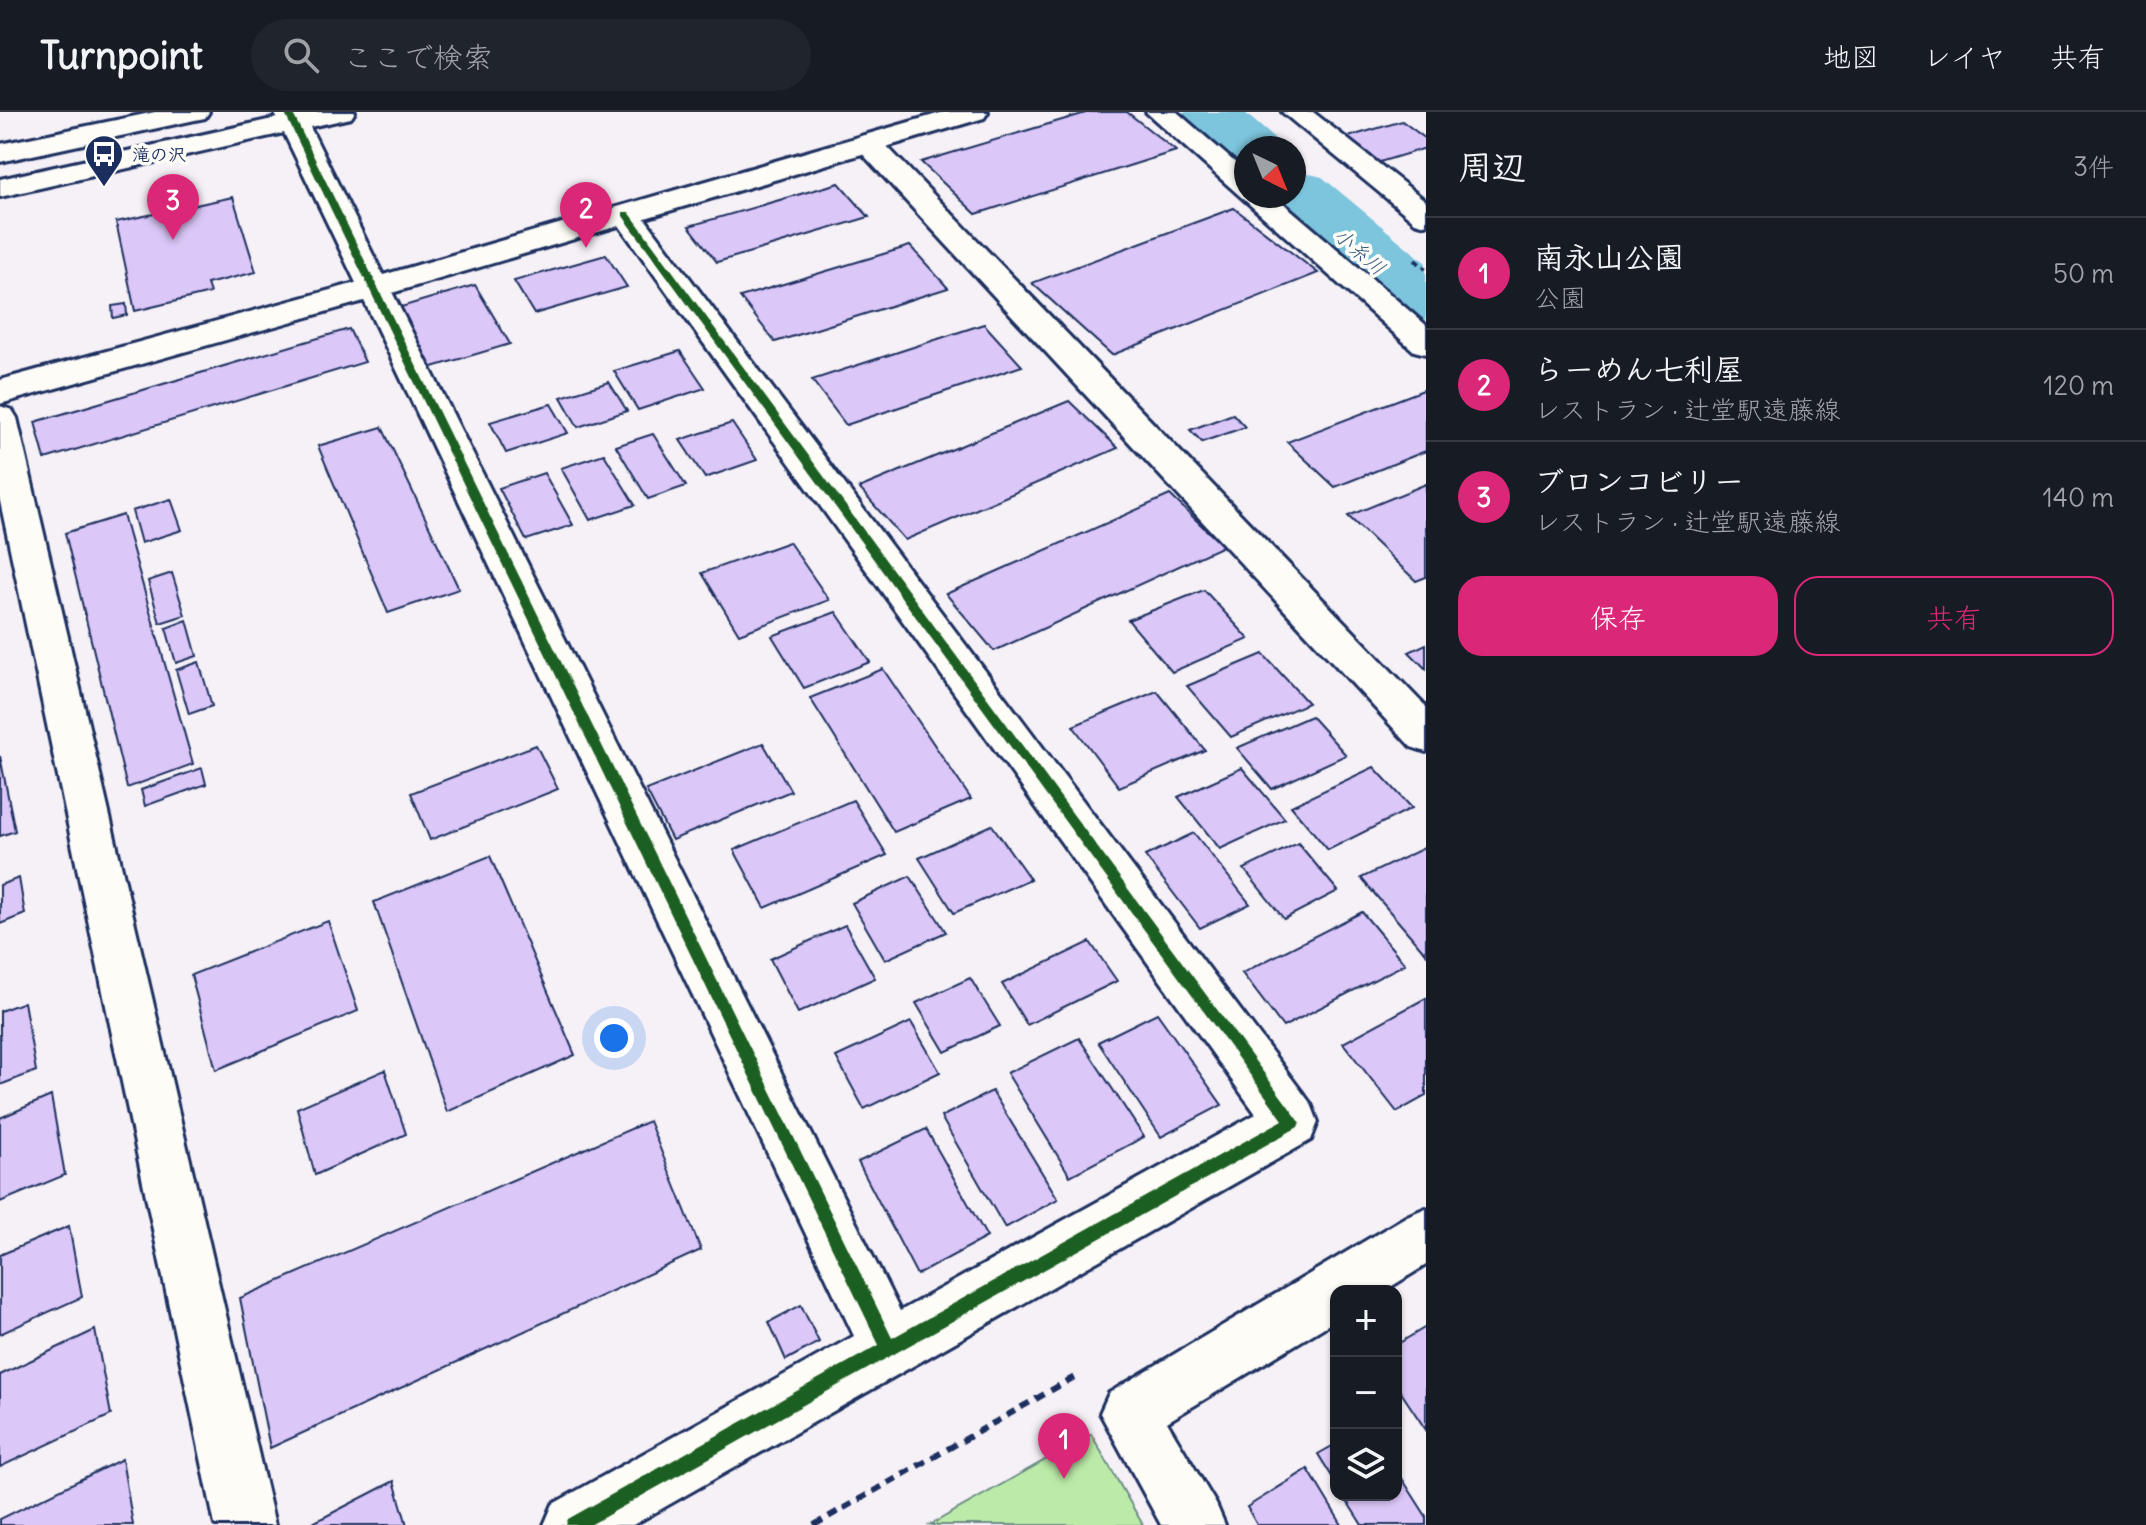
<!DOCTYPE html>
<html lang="ja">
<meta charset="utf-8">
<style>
body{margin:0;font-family:Delius,"Klee One",sans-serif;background:#20242c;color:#f1f3f6}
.controls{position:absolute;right:24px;bottom:24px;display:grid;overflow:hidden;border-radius:16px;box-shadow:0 2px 6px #0004}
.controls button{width:72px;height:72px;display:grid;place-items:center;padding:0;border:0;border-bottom:2px solid #363941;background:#171b24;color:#f1f3f6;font:40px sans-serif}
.compass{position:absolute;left:1234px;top:24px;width:72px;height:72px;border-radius:50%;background:#171b24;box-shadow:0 2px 6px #0004;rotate:137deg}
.you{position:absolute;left:614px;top:926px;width:28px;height:28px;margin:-20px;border:6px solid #fff;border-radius:50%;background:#1a73e8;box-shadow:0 0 0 12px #1a73e833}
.badge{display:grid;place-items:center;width:52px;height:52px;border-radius:50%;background:#db2777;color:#fff;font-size:26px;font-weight:700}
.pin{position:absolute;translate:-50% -66px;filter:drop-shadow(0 2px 4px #0008)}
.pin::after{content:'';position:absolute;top:42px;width:28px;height:24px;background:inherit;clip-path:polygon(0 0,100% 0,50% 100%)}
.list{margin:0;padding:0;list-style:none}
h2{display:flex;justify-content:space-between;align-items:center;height:104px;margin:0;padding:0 32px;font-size:34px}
h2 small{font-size:26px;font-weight:400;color:#9ea1a6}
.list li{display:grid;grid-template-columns:52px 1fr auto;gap:24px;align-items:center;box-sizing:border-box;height:112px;padding:0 32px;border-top:2px solid #363941}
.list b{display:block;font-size:30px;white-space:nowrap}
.list p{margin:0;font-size:26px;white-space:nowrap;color:#9ea1a6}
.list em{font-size:26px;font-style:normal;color:#9ea1a6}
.actions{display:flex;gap:16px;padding:24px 32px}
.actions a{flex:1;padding:18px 0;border:2px solid #db2777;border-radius:24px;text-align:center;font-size:28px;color:#db2777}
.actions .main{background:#db2777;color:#fff}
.icon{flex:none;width:44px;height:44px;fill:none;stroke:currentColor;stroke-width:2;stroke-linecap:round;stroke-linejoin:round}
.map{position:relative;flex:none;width:1426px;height:1413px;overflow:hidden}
header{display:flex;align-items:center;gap:48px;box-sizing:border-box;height:112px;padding:0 40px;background:#171b24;border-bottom:2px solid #363941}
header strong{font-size:38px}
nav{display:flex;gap:44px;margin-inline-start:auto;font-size:28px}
.search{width:560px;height:72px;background:#20242c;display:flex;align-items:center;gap:20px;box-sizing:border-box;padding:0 28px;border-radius:44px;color:#9ea1a6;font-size:30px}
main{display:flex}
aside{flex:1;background:#171b24}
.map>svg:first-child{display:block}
.green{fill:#bceba9;stroke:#6c8d84;stroke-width:2}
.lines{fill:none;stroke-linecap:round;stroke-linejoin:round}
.river{fill:#7cc5dd;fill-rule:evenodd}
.building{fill:#dbc7f8;stroke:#1b2f5e;stroke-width:2}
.minor-casing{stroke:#1b2f5e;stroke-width:6}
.tertiary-casing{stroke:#1b2f5e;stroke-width:6}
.path-far1{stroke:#1b2f5e;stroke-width:4;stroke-dasharray:6 4;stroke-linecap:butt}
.path{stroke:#1b2f5e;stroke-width:6;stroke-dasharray:10 7;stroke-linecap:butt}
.minor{fill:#fdfcf7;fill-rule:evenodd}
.tertiary{fill:#fdfcf7;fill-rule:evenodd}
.cycleway-casing{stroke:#fdfcf7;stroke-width:5}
.cycleway{fill:#1b5e20;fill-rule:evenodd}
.labels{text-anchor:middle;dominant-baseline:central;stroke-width:7;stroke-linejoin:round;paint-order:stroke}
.far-poi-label{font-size:18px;font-weight:bold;fill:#1b2f5e;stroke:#fdfcf7;text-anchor:start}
.far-water-label{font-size:20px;font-style:italic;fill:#385c84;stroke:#fdfcf7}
</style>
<header>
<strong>Turnpoint</strong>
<div class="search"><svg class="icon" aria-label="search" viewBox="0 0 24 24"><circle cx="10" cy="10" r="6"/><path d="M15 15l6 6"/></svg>ここで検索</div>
<nav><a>地図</a><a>レイヤ</a><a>共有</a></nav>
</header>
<main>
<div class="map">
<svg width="1426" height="1413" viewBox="0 0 1426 1413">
<rect width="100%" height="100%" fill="#f6f1f7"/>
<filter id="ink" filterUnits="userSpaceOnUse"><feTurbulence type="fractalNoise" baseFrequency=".0125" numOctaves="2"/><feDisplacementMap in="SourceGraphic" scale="16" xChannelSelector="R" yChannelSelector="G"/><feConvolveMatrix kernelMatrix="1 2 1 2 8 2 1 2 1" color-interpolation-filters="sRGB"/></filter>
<g filter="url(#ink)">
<!-- green -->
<path class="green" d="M 1091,1322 L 1143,1413 L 930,1413 Z"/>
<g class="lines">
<!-- river -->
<g class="river">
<path d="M 1161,0 L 1244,0 L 1273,25 L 1281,36 L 1246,36 L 1246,64 L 1219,57 L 1172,16 Z"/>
<path d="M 1294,58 L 1322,65 L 1426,151 L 1426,224 L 1395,216 L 1266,99 L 1255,84 L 1294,84 Z"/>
</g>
</g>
<!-- building -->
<g class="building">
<path d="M 1089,0 L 1127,0 L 1176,39 L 976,102 L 921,50 Z"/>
<path d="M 1402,9 L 1426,27 L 1426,36 L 1370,53 L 1338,28 Z"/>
<path d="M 839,71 L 869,105 L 717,150 L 689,114 Z"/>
<path d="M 233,85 L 256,160 L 207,172 L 210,181 L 135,199 L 116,110 Z"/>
<path d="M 1234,96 L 1318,161 L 1112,243 L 1032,171 Z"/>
<path d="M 910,134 L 948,176 L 775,230 L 740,185 Z"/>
<path d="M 606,143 L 627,175 L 534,202 L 514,169 Z"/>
<path d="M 475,173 L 510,232 L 426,257 L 394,197 Z"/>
<path d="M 126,192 L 127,203 L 113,206 L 112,194 Z"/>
<path d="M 984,212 L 1022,254 L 846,313 L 812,268 Z"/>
<path d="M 349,217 L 365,250 L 45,347 L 35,310 Z"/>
<path d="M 680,239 L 705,276 L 638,298 L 614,259 Z"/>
<path d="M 609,270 L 627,299 L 578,315 L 561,285 Z"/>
<path d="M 1426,277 L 1426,339 L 1335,375 L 1287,330 Z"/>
<path d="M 1069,289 L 1118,336 L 905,428 L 859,376 Z"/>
<path d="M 551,292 L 568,321 L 506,341 L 490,310 Z"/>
<path d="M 1233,302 L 1245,315 L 1202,330 L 1190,318 Z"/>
<path d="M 732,311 L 757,348 L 705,366 L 680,328 Z"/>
<path d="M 382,315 L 459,477 L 388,501 L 318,334 Z"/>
<path d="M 653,322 L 686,374 L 648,387 L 616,334 Z"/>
<path d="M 604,342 L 635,393 L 590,408 L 561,356 Z"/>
<path d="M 544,361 L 573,413 L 526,428 L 499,376 Z"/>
<path d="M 1426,372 L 1426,465 L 1416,469 L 1348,404 Z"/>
<path d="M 1170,383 L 1223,434 L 994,539 L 946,482 Z"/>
<path d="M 171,387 L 182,418 L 141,431 L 132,399 Z"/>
<path d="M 123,403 L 193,652 L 127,676 L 65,421 Z"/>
<path d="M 789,430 L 829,488 L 739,522 L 702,461 Z"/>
<path d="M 172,461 L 185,503 L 160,511 L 148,469 Z"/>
<path d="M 1204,478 L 1249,527 L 1172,560 L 1128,508 Z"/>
<path d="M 836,500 L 870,550 L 804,576 L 772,524 Z"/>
<path d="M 187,508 L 197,544 L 176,551 L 166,516 Z"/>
<path d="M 1426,532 L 1426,557 L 1409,540 Z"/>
<path d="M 1263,542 L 1308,591 L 1231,625 L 1187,574 Z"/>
<path d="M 199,550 L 212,594 L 189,602 L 176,558 Z"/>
<path d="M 883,557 L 971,687 L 894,720 L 810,586 Z"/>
<path d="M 1157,579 L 1205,638 L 1119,675 L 1073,614 Z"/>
<path d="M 1311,604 L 1346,643 L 1272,677 L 1237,636 Z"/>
<path d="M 763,631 L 791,679 L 672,728 L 646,678 Z"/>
<path d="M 536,633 L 558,677 L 430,728 L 411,681 Z"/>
<path d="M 0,644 L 15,719 L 0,724 Z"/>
<path d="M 1374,655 L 1412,696 L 1328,738 L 1291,694 Z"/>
<path d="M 202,656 L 206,672 L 145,694 L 141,678 Z"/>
<path d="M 1242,656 L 1285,707 L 1220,737 L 1178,685 Z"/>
<path d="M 853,688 L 887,743 L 765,796 L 734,738 Z"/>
<path d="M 992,713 L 1030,767 L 954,801 L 919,746 Z"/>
<path d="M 1194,721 L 1250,792 L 1200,816 L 1145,744 Z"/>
<path d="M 1298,731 L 1338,779 L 1284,807 L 1244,757 Z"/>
<path d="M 1426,735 L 1426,842 L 1361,766 Z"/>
<path d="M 490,744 L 575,943 L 447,1000 L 374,790 Z"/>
<path d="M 910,764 L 946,820 L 885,848 L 852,791 Z"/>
<path d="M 19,766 L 25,802 L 0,812 L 0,773 Z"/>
<path d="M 1362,800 L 1405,852 L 1283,915 L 1242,861 Z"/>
<path d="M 328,809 L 358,899 L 216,958 L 191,863 Z"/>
<path d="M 845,813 L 875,866 L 798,901 L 770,847 Z"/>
<path d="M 1090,830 L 1117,869 L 1027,913 L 1002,872 Z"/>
<path d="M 970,866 L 1000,914 L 945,940 L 916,891 Z"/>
<path d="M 1426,886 L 1426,984 L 1397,1000 L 1343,931 Z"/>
<path d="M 24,890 L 36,959 L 0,973 L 0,899 Z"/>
<path d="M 1157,901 L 1222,993 L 1161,1025 L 1098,930 Z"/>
<path d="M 911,910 L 940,960 L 864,997 L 836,945 Z"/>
<path d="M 1079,926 L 1144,1025 L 1070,1064 L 1007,961 Z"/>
<path d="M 385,958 L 406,1022 L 315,1063 L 297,996 Z"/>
<path d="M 992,979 L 1058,1087 L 1005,1116 L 941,1005 Z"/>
<path d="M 51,984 L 65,1063 L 0,1090 L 0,1006 Z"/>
<path d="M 649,1009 L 701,1138 L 270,1336 L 240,1186 Z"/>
<path d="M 926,1017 L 987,1125 L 917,1163 L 858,1050 Z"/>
<path d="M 69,1114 L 82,1185 L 0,1222 L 0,1143 Z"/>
<path d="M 801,1193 L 819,1230 L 786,1248 L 769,1210 Z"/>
<path d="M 1426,1215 L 1426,1318 L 1396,1273 L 1396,1233 Z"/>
<path d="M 95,1218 L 111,1303 L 0,1355 L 0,1263 Z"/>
<path d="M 1336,1332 L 1336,1371 L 1318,1342 Z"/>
<path d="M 122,1347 L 133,1413 L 0,1413 L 0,1407 Z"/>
<path d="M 1308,1357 L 1342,1413 L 1257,1413 L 1247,1395 Z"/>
<path d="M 1396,1357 L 1426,1404 L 1426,1413 L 1362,1413 L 1343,1383 L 1396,1383 Z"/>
<path d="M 394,1369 L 407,1413 L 309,1413 Z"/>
</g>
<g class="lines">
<defs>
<g id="minor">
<path d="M 1146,0 L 1177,0 L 1246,60 L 1246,84 L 1275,84 L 1426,213 L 1426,242 L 1414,239 Z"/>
<path d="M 1282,0 L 1313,0 L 1426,89 L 1426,113 L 1415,110 Z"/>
<path d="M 868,22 L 878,25 L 1426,595 L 1426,640 L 1411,635 L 858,37 L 854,31 L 858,25 Z"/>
<path d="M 626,93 L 637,96 L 1311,992 L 1318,1010 L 1311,1028 L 633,1413 L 544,1413 L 553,1392 L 854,1224 L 358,176 L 363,169 L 374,166 L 385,169 L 390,176 L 900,1199 L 1256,1002 L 611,102 L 615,96 Z"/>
<path d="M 0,294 L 12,298 L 17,306 L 275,1413 L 215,1413 L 0,389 Z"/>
<path d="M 1426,1096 L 1426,1153 L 1384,1179 L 1336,1179 L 1336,1208 L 1167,1310 L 1216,1392 L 1225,1413 L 1161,1413 L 1100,1301 L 1109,1281 L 1407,1104 Z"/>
</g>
<g id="tertiary">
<path d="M 155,0 L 209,0 L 205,6 L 195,8 L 0,50 L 0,32 Z"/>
<path d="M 274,0 L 355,0 L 351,6 L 310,15 L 383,163 L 944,0 L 988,0 L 984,6 L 385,183 L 0,292 L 0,268 L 356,171 L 284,21 L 0,85 L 0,67 L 277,6 Z"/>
</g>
</defs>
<!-- minor casing -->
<use href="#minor" class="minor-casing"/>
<!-- tertiary casing -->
<use href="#tertiary" class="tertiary-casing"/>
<!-- path-far1 -->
<path class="path-far1" d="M 1415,148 L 1426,157"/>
<!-- path -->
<path class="path" d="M 814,1413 L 1078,1263"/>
<!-- minor -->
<use href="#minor" class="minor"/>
<!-- tertiary -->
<use href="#tertiary" class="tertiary"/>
<defs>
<path id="cycleway" d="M 284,0 L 292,0 L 892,1226 L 1283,1008 L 623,104 L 623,100 L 629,100 L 1300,1010 L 1298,1015 L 590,1413 L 566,1413 L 568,1407 L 879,1233 Z"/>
</defs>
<!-- cycleway casing -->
<use href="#cycleway" class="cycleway-casing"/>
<!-- cycleway -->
<use href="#cycleway" class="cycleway"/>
</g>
</g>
<!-- icons -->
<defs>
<symbol id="bus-pin" viewBox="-11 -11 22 30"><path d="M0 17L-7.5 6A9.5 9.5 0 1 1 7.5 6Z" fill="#1b2f5e" stroke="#fdfcf7"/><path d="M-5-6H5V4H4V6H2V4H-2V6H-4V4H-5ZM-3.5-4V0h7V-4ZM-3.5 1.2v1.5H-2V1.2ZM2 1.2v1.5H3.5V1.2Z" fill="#fff"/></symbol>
</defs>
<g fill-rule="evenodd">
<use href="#bus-pin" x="82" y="20" width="44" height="60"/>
</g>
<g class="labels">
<!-- far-poi labels -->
<g class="far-poi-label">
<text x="132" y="42">滝の沢</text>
</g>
<!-- far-water labels -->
<g class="far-water-label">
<text transform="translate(1360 139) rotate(41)">小糸川</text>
</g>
</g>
</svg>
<div class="controls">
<button>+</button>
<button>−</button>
<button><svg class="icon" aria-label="layers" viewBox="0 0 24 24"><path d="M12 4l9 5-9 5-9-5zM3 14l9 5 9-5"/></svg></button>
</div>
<svg class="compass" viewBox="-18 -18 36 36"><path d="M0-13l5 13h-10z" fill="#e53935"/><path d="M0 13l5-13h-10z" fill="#9ea1a6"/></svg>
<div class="you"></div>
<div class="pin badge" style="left:1064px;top:1367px">1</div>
<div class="pin badge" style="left:586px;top:136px">2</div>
<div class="pin badge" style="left:173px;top:128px">3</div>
</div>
<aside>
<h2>周辺<small>3件</small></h2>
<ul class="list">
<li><span class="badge">1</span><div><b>南永山公園</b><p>公園</p></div><em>50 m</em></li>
<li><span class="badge">2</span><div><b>らーめん七利屋</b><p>レストラン · 辻堂駅遠藤線</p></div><em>120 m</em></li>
<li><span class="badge">3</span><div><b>ブロンコビリー</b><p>レストラン · 辻堂駅遠藤線</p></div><em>140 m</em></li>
</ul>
<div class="actions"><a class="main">保存</a><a>共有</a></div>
</aside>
</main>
